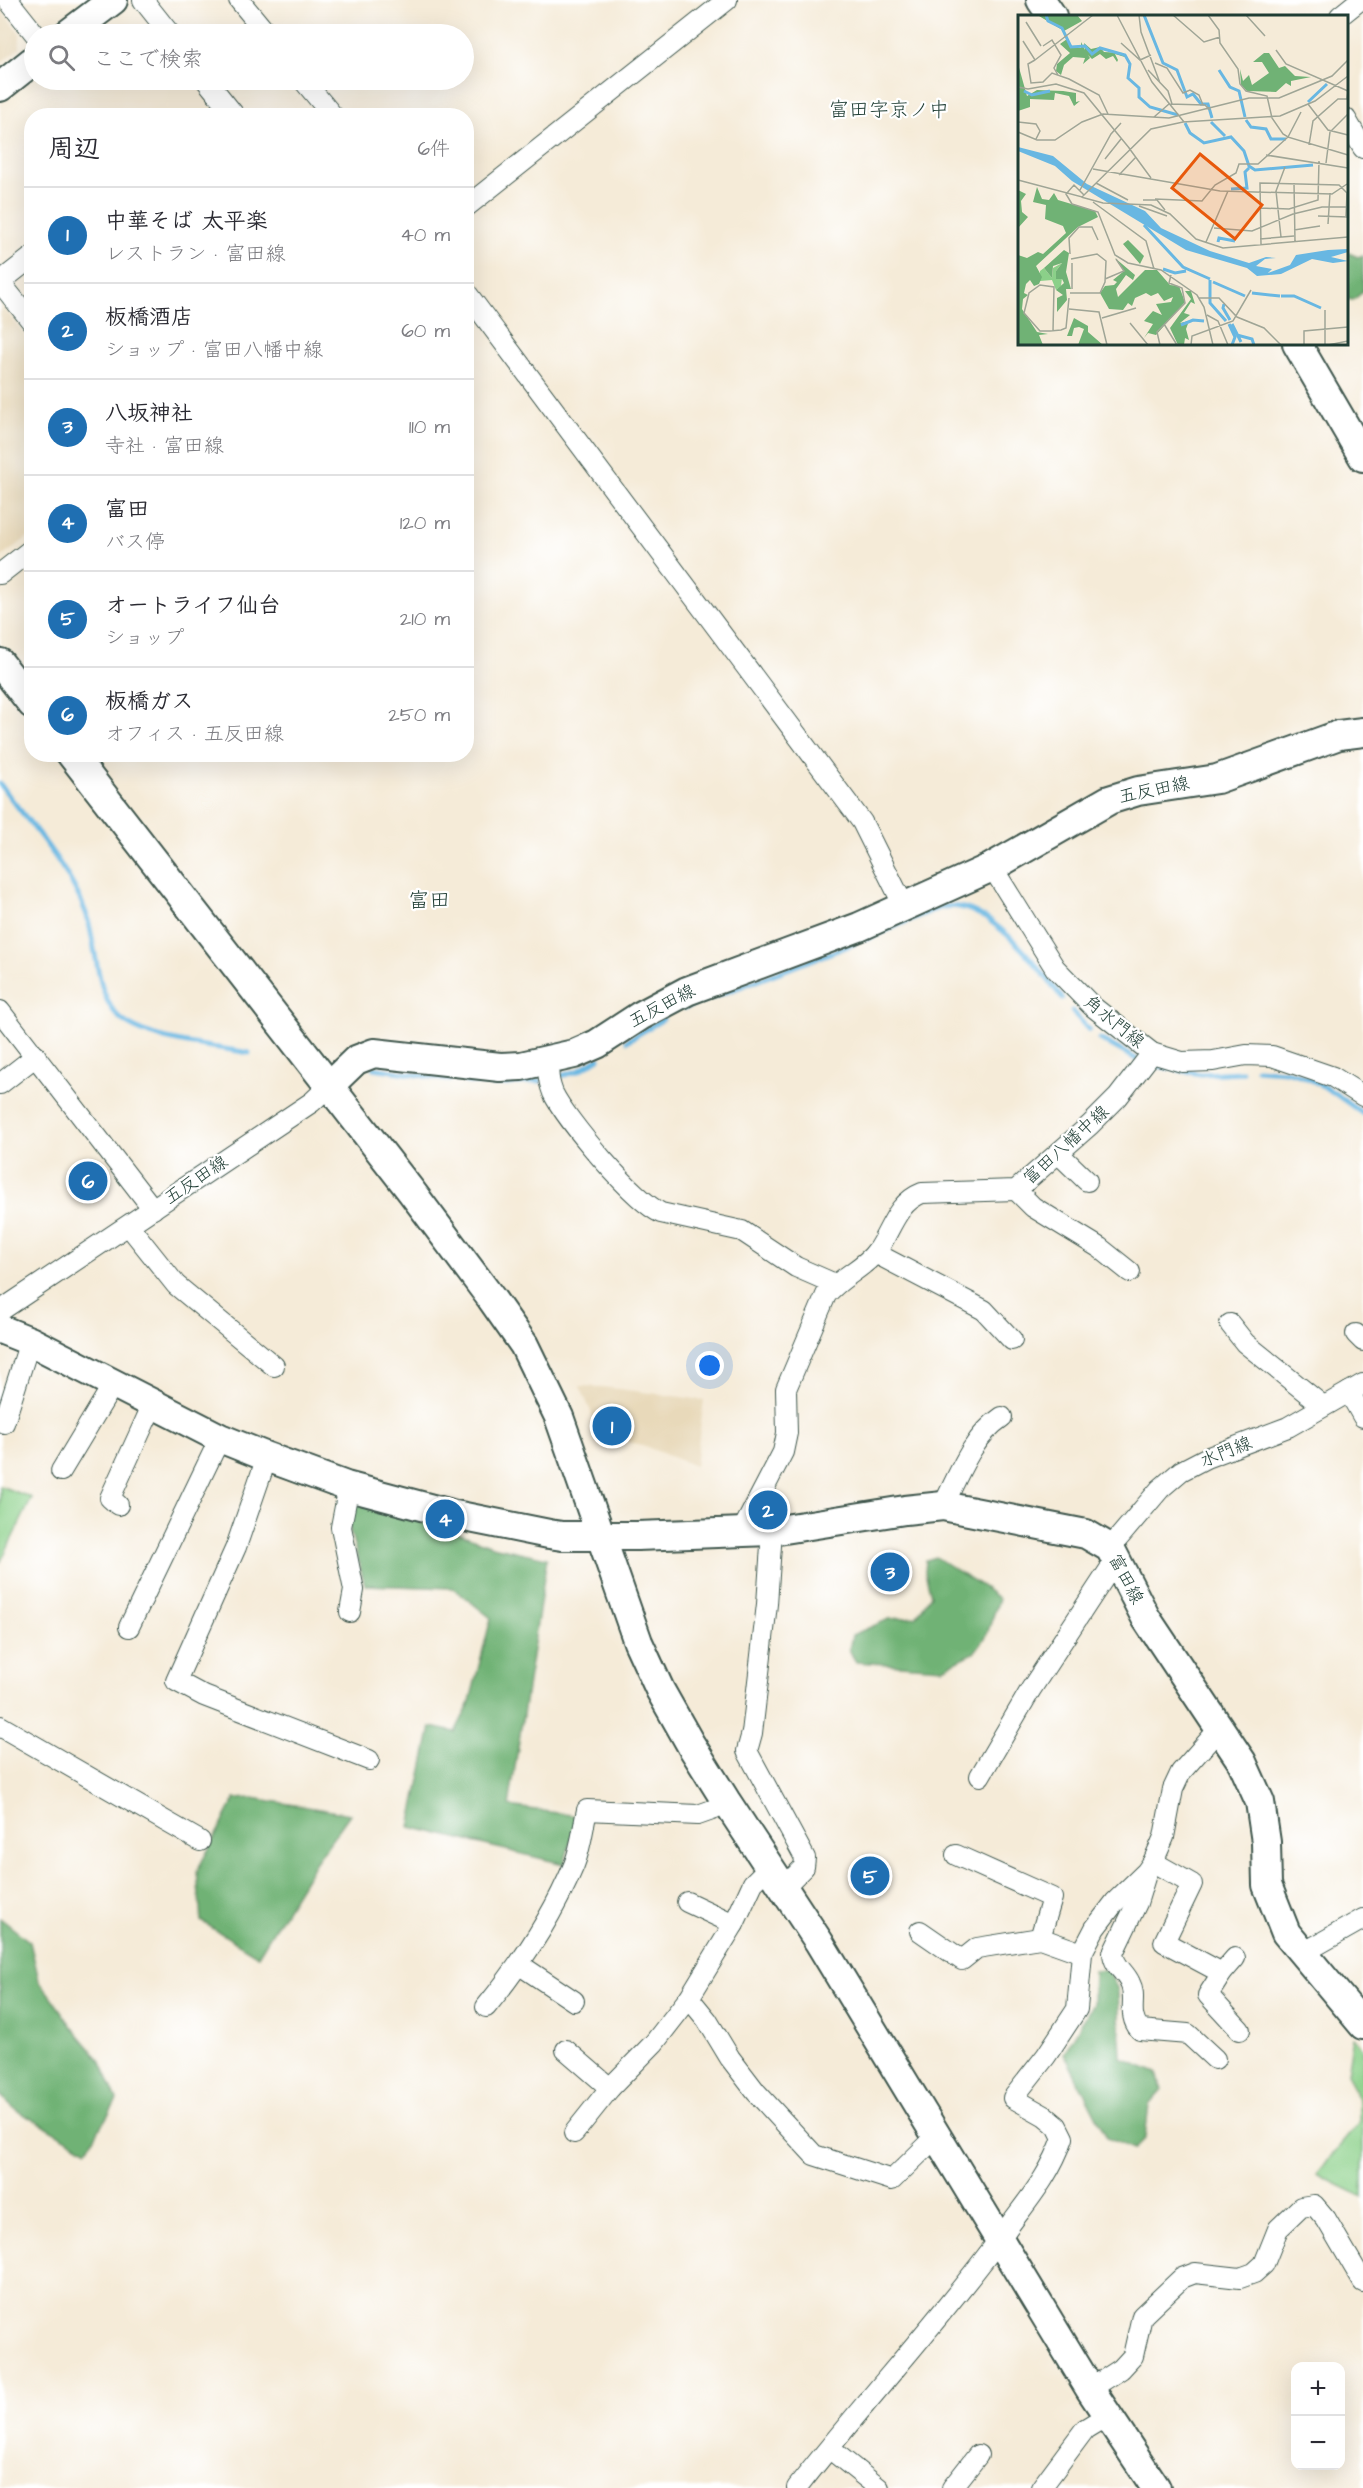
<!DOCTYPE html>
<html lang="ja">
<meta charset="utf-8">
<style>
body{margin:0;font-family:"Architects Daughter","Klee One",sans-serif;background:#f2f2f3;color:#2b2b33}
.controls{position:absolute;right:18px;bottom:18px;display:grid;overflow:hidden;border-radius:12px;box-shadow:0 6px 24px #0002}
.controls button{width:54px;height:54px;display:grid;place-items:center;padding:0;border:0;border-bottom:2px solid #e1e1e2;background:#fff;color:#2b2b33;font:30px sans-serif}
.you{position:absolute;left:710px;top:1366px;width:21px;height:21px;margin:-15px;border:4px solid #fff;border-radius:50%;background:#1a73e8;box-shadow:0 0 0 9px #1a73e833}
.badge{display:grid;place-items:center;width:39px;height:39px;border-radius:50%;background:#1f6fb2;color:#fff;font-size:20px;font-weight:700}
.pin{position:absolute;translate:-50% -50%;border:3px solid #fff;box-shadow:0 2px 6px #0006}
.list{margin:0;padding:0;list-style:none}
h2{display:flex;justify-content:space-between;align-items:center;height:78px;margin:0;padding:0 24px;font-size:26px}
h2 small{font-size:20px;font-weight:400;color:#7c7c81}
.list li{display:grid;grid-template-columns:39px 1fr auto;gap:18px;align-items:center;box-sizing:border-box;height:96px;padding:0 24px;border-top:2px solid #e1e1e2}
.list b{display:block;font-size:22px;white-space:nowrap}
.list p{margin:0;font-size:20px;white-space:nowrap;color:#7c7c81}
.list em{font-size:20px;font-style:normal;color:#7c7c81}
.icon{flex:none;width:33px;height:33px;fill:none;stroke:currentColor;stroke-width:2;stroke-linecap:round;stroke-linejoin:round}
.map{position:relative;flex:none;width:1363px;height:2488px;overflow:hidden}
.search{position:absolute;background:#fff;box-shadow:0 6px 24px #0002;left:24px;top:24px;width:450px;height:66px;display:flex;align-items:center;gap:15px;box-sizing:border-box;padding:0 21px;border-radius:33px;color:#7c7c81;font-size:22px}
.panel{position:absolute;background:#fff;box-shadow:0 6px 24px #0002;left:24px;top:108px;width:450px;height:654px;border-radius:24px}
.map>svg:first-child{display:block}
.built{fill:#e8d9ba}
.green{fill:#8bd089;stroke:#55865e;stroke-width:1.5}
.forest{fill:#70b275;stroke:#487854;stroke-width:1.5}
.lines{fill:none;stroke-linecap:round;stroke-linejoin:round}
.stream{stroke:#68b7e2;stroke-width:5}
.street-casing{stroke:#3f574d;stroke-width:22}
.secondary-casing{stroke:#3f574d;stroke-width:32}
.street{stroke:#fff;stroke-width:20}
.secondary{stroke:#fff;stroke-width:28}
.labels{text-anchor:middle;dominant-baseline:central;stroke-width:4.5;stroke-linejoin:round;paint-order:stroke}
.street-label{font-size:18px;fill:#1f3d34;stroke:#fff}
.neighbourhood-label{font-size:20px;fill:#1f3d34;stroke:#fff}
.quarter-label{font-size:21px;fill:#1f3d34;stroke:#fff}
.inset-river{fill:none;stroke:#68b7e2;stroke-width:3}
.inset-road{fill:none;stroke:#9fa596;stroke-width:1.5}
.view{fill:#e8590c;fill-opacity:0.15;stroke:#e8590c;stroke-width:3}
.inset-edge{fill:none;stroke:#1f3d34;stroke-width:3}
</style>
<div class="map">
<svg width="1363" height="2488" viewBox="0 0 1363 2488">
<rect width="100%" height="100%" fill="#fff"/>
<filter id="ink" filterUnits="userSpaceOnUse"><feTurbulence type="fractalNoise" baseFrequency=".0167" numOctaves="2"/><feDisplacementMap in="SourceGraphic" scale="12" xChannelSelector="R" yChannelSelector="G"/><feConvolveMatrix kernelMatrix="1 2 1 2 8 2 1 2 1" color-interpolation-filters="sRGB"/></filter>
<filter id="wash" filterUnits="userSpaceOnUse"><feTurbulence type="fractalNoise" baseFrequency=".008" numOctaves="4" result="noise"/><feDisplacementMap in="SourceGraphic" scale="24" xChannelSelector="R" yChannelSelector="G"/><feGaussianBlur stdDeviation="1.35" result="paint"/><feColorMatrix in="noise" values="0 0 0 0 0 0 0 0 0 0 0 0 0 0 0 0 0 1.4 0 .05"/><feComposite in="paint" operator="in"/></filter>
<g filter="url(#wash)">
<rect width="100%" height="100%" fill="#f5ebd8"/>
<!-- built -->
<g class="built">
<path d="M 0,8 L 20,33 L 20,48 L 0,63 Z"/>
<path d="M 0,302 L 31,343 L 32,534 L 0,558 Z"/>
<path d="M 580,1386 L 603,1387 L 704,1400 L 695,1466 L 639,1444 L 602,1438 Z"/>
</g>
<!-- green -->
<g class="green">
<path d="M 0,1486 L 32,1498 L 0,1563 Z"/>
<path d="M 1353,2037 L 1363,2048 L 1363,2197 L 1316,2174 L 1359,2123 L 1359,2100 L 1347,2073 Z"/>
</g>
<!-- forest -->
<g class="forest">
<path d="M 1346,252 L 1358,257 L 1363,255 L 1363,292 L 1353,300 L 1347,299 Z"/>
<path d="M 356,1494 L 492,1546 L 547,1558 L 509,1806 L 578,1816 L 564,1864 L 410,1827 L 431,1727 L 455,1732 L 469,1705 L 491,1618 L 453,1588 L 365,1585 L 348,1523 Z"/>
<path d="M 936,1557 C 957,1572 980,1582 999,1599 L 986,1637 L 974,1653 L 943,1668 L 856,1662 L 849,1650 L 852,1635 L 889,1619 L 916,1617 L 931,1595 L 925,1572 L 926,1560 Z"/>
<path d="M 253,1798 L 350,1814 L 315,1863 L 258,1956 L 201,1921 L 197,1871 L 235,1799 Z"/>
<path d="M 0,1918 L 30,1942 L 39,1980 L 73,2028 L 100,2060 L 117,2100 L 87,2150 L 14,2109 L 0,2096 Z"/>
<path d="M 1108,1970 L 1118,1990 L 1121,2058 L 1157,2073 L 1162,2090 L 1149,2105 L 1145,2138 L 1134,2149 L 1107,2138 L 1064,2053 L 1093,2004 L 1094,1971 Z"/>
</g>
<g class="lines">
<!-- stream -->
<g class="stream">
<path d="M 0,784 C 29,823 69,867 86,913 C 97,944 95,999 122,1020 C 150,1042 213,1046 249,1053"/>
<path d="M 867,939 C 889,930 917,915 939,908 C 984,894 1039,967 1062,998"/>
<path d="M 684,1008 L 854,944"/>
<path d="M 1072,1011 L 1089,1030"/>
<path d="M 1100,1039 L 1136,1059"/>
<path d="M 627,1041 L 663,1019"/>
<path d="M 1157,1066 L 1201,1074 L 1242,1072"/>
<path d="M 374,1068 L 450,1080"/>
<path d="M 1257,1069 C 1267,1070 1276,1070 1285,1071 C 1313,1076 1341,1097 1363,1114"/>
<path d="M 557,1077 L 578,1071 L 599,1058"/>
<path d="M 466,1082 L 495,1085 L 540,1081"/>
</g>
</g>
</g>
<g filter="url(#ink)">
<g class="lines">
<defs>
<g id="street">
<path d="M 8,0 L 35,34"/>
<path d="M 143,0 L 170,34"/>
<path d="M 239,0 L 267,34"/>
<path d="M 1340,16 L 1360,0"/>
<path d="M 206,80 L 235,116"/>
<path d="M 303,80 L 333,116"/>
<path d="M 1346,119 L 1363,148"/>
<path d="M 466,207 L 727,0"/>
<path d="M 0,282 L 32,322"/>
<path d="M 0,282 L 32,257"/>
<path d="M 466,292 L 862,822 L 904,906"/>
<path d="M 0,574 L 32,549"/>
<path d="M 992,867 L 1055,968 L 1092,1006 L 1152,1053 L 1182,1062 L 1213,1061 L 1246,1055 L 1272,1056 L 1333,1077 L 1363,1096"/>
<path d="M 0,1011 L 153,1209"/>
<path d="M 550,1061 C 547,1071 549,1083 553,1093 C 566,1120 635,1202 661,1213 L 742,1231 L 796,1267 L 835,1284"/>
<path d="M 0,1084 L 36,1056"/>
<path d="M 1059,1154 L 1087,1181"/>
<path d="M 1016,1190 L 1033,1207 L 1100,1248 L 1130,1272"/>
<path d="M 129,1226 L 176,1285 L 274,1366"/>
<path d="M 875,1253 L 984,1310 L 1012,1340"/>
<path d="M 0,1311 L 312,1102 L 329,1086"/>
<path d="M 1230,1324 L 1245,1343 L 1323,1406"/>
<path d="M 1356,1334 L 1363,1341"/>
<path d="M 1349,1392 L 1363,1417"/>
<path d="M 4,1423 L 30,1341"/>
<path d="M 267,1457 L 236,1547 L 176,1681 L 204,1696 L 369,1760"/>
<path d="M 61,1471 L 114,1383"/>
<path d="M 349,1486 L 341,1527 L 354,1590 L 350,1612"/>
<path d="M 118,1505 L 110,1498 L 153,1404"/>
<path d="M 943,1506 C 958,1476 972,1437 1002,1417"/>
<path d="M 742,1531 L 783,1452 L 787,1433 L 786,1389 L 826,1295 C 840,1277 863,1269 876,1252 C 891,1231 896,1203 922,1193 L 1016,1190 L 1090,1125 L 1118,1097 L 1152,1053"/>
<path d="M 772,1531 L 767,1604 L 752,1733 L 747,1751 L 805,1858 L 804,1867 L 784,1887"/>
<path d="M 1110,1548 L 1160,1489 L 1181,1471 L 1206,1458 L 1288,1427 L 1363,1384"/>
<path d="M 129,1627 L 220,1438"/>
<path d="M 0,1726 L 200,1841"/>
<path d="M 980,1776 L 1031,1689 L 1117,1558"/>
<path d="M 956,1855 L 1052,1898 L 1040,1938"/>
<path d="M 1153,1862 L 1192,1884 L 1164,1942 L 1222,1973"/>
<path d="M 1146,1874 L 1137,1903 L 1113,1953 C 1114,1967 1125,1971 1130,1983 C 1138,1998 1126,2014 1140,2030 L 1188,2034 L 1215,2059"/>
<path d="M 687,1902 L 734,1924"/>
<path d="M 920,1931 L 962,1960 L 977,1948 L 1040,1938 L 1082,1953"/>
<path d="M 1303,1953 L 1363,1919"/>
<path d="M 1235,1958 L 1222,1973 L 1208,1995 L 1240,2030"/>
<path d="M 520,1965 L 574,2001"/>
<path d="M 689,1998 L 707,2020 L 730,2058 L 756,2092 L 814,2155 L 892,2180 L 938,2135"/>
<path d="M 486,2007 C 522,1963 552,1918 574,1865 C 581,1848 583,1828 587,1810 L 698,1815 L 715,1809 L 726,1801"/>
<path d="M 566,2050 L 610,2088"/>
<path d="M 574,2133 L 610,2088 L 654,2043 L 689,1998 L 734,1924 L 753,1883 L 770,1866"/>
<path d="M 1090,2389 L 1121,2369 L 1133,2356 L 1142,2316 L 1182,2278 L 1195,2273 L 1240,2278 L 1254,2273 L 1264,2264 L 1278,2229 L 1301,2207 L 1314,2205 L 1326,2219 L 1363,2282"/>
<path d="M 830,2449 L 879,2488"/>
<path d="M 797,2488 C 863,2403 937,2324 1001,2237 C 1025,2203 1049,2178 1063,2138 L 1057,2126 L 1045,2116 L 1013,2098 L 1046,2056 L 1077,2009 L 1082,1953 L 1095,1928 L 1115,1902 L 1146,1872 L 1153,1862 L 1164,1837 L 1173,1789 L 1181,1772 L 1219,1729"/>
<path d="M 952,2488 L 978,2455"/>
<path d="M 1041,2488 L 1085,2429 L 1108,2415"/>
</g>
<g id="secondary">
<path d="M 1041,0 L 1052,16"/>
<path d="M 68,34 L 113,0"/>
<path d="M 0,87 L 34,60"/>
<path d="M 1297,344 L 1363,457"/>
<path d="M 0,663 L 32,704"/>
<path d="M 71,754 L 411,1191 L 491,1298 L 524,1345 L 559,1417 L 638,1642 L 660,1690 L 691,1745 L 726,1801 L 819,1942 L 1090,2389 L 1156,2488"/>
<path d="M 329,1086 L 356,1060 L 374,1053 L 500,1067 L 521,1066 L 574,1054 L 597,1044 L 640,1016 L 687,991 L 859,927 L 992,867 L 1109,800 L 1138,791 L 1217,779 L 1339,735 L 1363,732"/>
<path d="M 0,1329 L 30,1341 L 220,1438 L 267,1457 L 346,1486 L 455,1515 L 549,1534 L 562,1536 L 637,1536 L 772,1531 L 905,1510 L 943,1506 L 1086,1534 L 1110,1548 L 1146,1618 L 1242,1762 L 1260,1802 L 1266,1842 L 1267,1885 L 1286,1933 L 1363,2025"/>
</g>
</defs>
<!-- street casing -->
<use href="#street" class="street-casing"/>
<!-- secondary casing -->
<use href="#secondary" class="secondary-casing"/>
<!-- street -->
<use href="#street" class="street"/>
<!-- secondary -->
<use href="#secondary" class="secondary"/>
</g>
</g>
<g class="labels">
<!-- street labels -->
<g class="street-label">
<text transform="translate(1154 790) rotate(-12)">五反田線</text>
<text transform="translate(662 1006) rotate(-28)">五反田線</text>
<text transform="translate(1114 1022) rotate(39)">角水門線</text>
<text transform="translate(1066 1145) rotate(-42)">富田八幡中線</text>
<text transform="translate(196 1180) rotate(-34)">五反田線</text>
<text transform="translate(1226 1452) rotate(-22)">水門線</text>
<text transform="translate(1126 1579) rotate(62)">富田線</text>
</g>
<!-- neighbourhood labels -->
<g class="neighbourhood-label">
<text x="889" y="110">富田字京ノ中</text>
</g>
<!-- quarter labels -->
<g class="quarter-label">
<text x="429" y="900">富田</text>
</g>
</g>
<!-- overview -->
<g transform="translate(1018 15)">
<rect width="330" height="330" fill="#f5ebd8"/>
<path d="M 44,248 L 38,256 L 38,264 L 44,263 L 43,271 L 38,275 L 34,265 L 22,266 L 22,256 L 26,253 L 34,263 L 35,253 Z" fill="#8bd089"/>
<path d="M 59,0 L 64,6 L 46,16 L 21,1 ZM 49,24 L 54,32 L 63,33 L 63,27 L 67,35 L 66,28 L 73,34 L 82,32 L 86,37 L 105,38 L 110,43 L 97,39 L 100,45 L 99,47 L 95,41 L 88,44 L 82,39 L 74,44 L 70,40 L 72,43 L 65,49 L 67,43 L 55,42 L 46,50 L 43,60 L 38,56 L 39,49 L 52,38 L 42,29 ZM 246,38 L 251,38 L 261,53 L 267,51 L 277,61 L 293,62 L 273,66 L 273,71 L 268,68 L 258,77 L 229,76 L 223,70 L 222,54 L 225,66 L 231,60 L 234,70 L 251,58 L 244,47 L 235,47 ZM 0,49 L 9,81 L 19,75 L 45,76 L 58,78 L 58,87 L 62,86 L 56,91 L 51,81 L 37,78 L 36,85 L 12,84 L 12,92 L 0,96 ZM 19,172 L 24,184 L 31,185 L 36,178 L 40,185 L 77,196 L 80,202 L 60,212 L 18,251 L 24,262 L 21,269 L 16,271 L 12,265 L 8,269 L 6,278 L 10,280 L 5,284 L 4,294 L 19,317 L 30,319 L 21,320 L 25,330 L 0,330 L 0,240 L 9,243 L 20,237 L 25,239 L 48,218 L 45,211 L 27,204 L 28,190 L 15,187 ZM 0,175 L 8,179 L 3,186 L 4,197 L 10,202 L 0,213 ZM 110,225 L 126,241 L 122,249 L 105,229 ZM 46,235 L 51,238 L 48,257 L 53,274 L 48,274 L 49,285 L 39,297 L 39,283 L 45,280 L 38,275 L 46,268 L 44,264 L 38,264 L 38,256 L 44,248 L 35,251 L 34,263 L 26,253 ZM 97,243 L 117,260 L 115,265 L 108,260 L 98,274 L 100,282 L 127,255 L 139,255 L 152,270 L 161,271 L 167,287 L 138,320 L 130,318 L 126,323 L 135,309 L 126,306 L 135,296 L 144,300 L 138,289 L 153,287 L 155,282 L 146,286 L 140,278 L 133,281 L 128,278 L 117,283 L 114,291 L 110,288 L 105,295 L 91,294 L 82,278 L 87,271 L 96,270 L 99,267 L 95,265 L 106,256 ZM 167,276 L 173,276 L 177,289 L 173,287 L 166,298 L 172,300 L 162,308 L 171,306 L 168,314 L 171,325 L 167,323 L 166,330 L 160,330 L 152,313 L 173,284 ZM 56,303 L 70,311 L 70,317 L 85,330 L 60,330 L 66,314 L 61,312 L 56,313 L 54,321 L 49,321 Z" fill="#70b275"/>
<path d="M 0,132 L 35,141 L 69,169 L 127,196 L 143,213 L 192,236 L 231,248 L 248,242 L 258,243 L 247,244 L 238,251 L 254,254 L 250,258 L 272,250 L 278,240 L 310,235 L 330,234 L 330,237 L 313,242 L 330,246 L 315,248 L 294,244 L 263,259 L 239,261 L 229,253 L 168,235 L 54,166 L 37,151 L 0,136 Z" fill="#68b7e2"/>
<path class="inset-river" d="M 28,0 L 30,6 L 44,13 L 53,32 L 67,31 L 74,39 L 82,33 L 107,40 L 112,49 L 110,63 L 121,73 L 121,82 L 132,92 L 160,100M 126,0 L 145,48 L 159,55 L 169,82 L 175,79 L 183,89 L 190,89 L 194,103M 201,55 L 212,72 L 221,76 L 227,102M 6,76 L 14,80 L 32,76M 290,87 L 309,69M 228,105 L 233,112 L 248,114 L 253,124 L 268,124M 193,107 L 207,121M 167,108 L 172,118 L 186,128 L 213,122 L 226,136 L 231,151 L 237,155 L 295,150M 213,174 L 229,173 L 227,157 L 231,153M 126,210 L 165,252 L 192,264M 200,227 L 201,223 L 217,226M 145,254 L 157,258 L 168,256M 192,265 L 192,288 L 208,306M 195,267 L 227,281M 234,278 L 262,281M 263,281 L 276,281 L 303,293M 206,289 L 205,293 L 212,305M 211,309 L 217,322 L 214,330M 214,309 L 223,327M 163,310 L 175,305 L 186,306M 219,320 L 234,324 L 236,330"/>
<path class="inset-road" d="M 99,0 L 134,67 L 166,107M 121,0 L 123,17 L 142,68M 155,0 L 186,27 L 202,22M 190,0 L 201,15 L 202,28 L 220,54 L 222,69 L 228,76 L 249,81 L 254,103 L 265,119 L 270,122 L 283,97M 228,0 L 247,21M 8,7 L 23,31M 5,26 L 17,45 L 75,0M 103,28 L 122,45 L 133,40M 25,31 L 34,25 L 43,40 L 36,53 L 40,60M 258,35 L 268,49 L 330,76M 17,45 L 10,49 L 13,68 L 25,67 L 34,58 L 51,64 L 81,80 L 90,99M 137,48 L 149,53 L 165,78 L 172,75 L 181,80 L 185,90M 130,55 L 150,76 L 154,89M 0,72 L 10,74 L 38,69 L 66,78 L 112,134M 290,89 L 310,115 L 330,120M 136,102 L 151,89 L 187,90 L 192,95M 0,107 L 18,109 L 22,116 L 18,124M 0,117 L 19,125 L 37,125 L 64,107 L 85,99 L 151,103 L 231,83 L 261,83 L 314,61 L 330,45M 291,130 L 295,106 L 320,84 L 329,84 L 330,76M 111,133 L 133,163M 248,140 L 330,153M 87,144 L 103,124M 308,148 L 312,117 L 330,99M 75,154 L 202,176 L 314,179 L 329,169M 101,160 L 118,142M 0,165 L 64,182 L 133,114 L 165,107 L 262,101 L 297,86 L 330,61M 78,168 L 110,185M 276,168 L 277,227M 62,175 L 93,119 L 103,108M 66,180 L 56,170 L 48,179 L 54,189 L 80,197 L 97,240 L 110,248 L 143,255 L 179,280 L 186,292 L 195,330M 63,182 L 85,188 L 133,190 L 152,199 L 178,224 L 205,233 L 330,222M 137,184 L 184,186 L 197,170 L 218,158 L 221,149 L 240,149 L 270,122 L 330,140M 125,185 L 139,185 L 147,195M 75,187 L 128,226 L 136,254M 121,191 L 149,201M 242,193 L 271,194 L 300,185 L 301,146M 300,201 L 330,202M 310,209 L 312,178M 196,213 L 234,216 L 275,199 L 304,192 L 329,192M 276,215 L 302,211M 263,222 L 258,176 L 267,152M 242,224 L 276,221M 188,227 L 210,176M 243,230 L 242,168 L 321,170 L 329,178 L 328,201M 52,239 L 51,223 L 61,212 L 74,212 L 80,225M 87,264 L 106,256 L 98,244M 54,274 L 54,248M 52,278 L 82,278 L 87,267 L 88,246 L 79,239 L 53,244M 181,283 L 201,283 L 219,302 L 246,313 L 263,330M 51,294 L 81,297 L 89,330M 307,295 L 307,330M 189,300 L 200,306 L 210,330M 84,303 L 118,293M 112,308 L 130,330M 146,309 L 159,330M 35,316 L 36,272 L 22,270 L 11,278 L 6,298 L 22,316 L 32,316 L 43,315 L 48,313 L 51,283M 142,330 L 139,317 L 167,288 L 164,273 L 151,268 L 153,260M 173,330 L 174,321 L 215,306 L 233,275M 286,330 L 286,316 L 330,312M 310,330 L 330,326"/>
<path class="view" d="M 182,139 L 244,190 L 217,224 L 154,173 Z"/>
<rect width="330" height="330" class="inset-edge"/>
</g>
</svg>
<div class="controls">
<button>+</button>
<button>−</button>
</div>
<div class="you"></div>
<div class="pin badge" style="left:612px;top:1426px">1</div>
<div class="pin badge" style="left:768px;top:1510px">2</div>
<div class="pin badge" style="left:890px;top:1572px">3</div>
<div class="pin badge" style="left:445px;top:1519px">4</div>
<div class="pin badge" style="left:870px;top:1876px">5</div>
<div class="pin badge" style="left:88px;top:1181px">6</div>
<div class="search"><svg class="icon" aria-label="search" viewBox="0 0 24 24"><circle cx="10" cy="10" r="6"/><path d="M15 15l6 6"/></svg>ここで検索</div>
<section class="panel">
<h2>周辺<small>6件</small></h2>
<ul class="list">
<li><span class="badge">1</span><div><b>中華そば 太平楽</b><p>レストラン · 富田線</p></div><em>40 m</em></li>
<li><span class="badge">2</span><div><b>板橋酒店</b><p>ショップ · 富田八幡中線</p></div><em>60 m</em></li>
<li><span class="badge">3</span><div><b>八坂神社</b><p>寺社 · 富田線</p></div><em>110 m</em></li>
<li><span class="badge">4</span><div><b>富田</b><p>バス停</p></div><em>120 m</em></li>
<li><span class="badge">5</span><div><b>オートライフ仙台</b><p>ショップ</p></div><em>210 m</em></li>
<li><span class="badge">6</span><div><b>板橋ガス</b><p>オフィス · 五反田線</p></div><em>250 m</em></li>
</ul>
</section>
</div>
